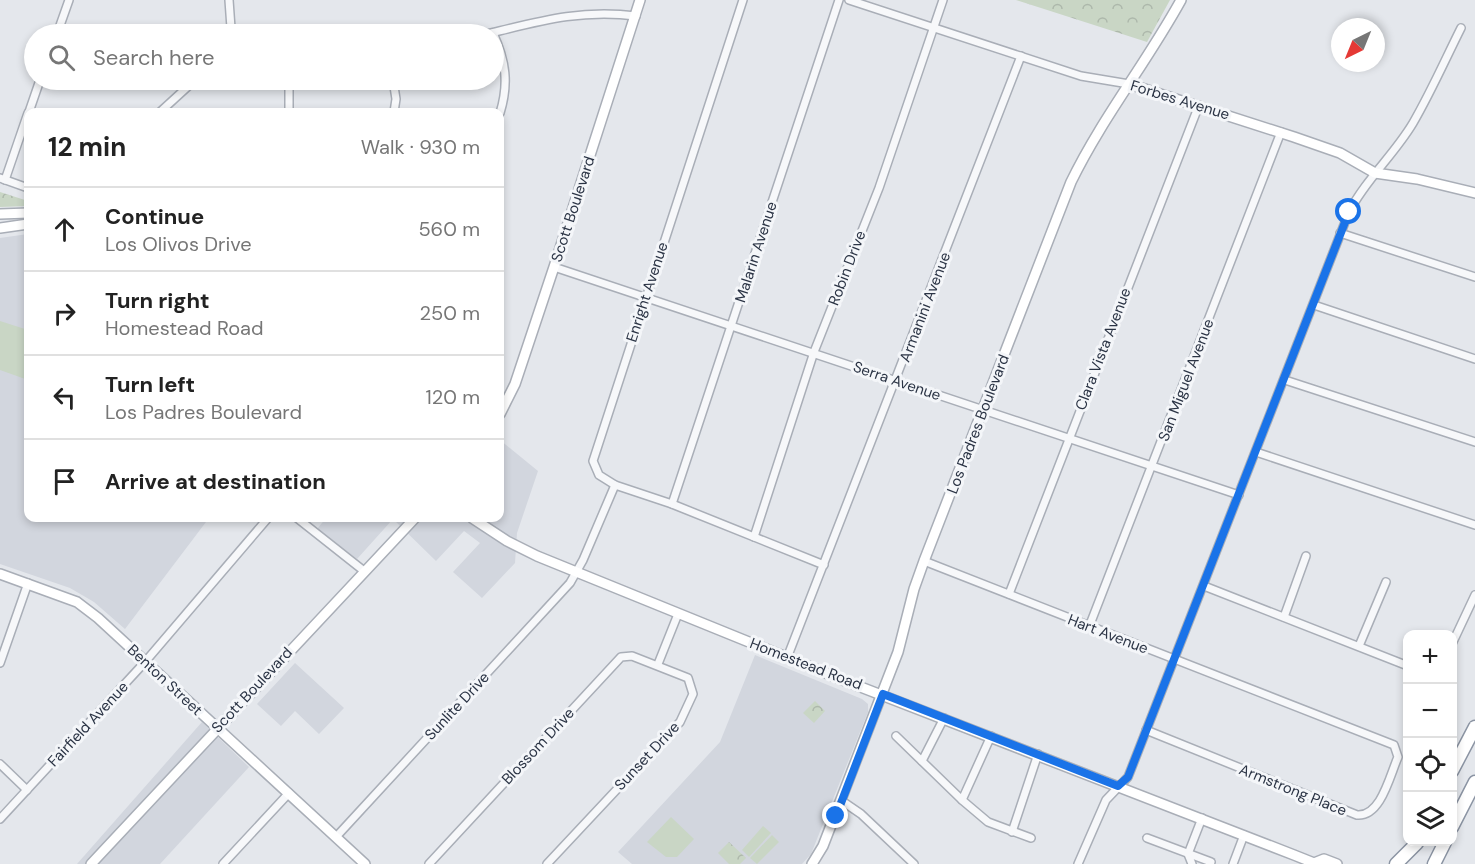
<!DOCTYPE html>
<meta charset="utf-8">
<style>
body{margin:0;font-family:"DM Sans",sans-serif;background:#f2f2f2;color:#222}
.controls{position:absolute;right:18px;bottom:18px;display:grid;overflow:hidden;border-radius:12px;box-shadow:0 3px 9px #0003}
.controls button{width:54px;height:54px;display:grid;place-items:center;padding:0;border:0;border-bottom:2px solid #e0e0e0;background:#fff;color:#222;font:30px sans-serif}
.compass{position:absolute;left:1331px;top:18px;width:54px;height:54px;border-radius:50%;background:#fff;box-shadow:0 3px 9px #0003;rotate:223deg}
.stop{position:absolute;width:18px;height:18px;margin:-14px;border:4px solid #1a73e8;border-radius:50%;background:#fff}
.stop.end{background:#1a73e8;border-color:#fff;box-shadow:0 2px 6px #0008}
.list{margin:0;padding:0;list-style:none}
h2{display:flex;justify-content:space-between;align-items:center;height:78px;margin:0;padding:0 24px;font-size:26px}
h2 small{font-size:20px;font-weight:400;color:#767676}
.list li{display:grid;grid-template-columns:39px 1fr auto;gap:18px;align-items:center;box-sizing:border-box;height:84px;padding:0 24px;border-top:2px solid #e0e0e0}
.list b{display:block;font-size:22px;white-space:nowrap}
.list p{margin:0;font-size:20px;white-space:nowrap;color:#767676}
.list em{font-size:20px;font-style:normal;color:#767676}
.icon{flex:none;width:33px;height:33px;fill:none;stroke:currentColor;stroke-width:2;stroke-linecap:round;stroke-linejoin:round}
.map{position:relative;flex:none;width:1475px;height:864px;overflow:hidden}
.search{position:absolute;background:#fff;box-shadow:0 3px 9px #0003;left:24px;top:24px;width:480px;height:66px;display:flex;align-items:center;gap:15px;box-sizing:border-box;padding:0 21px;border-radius:33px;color:#767676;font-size:22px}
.panel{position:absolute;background:#fff;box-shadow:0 3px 9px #0003;left:24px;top:108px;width:480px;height:414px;border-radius:12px}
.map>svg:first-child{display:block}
.built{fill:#d2d6de}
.forest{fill:url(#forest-crowns)}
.garden{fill:#c9d6c5}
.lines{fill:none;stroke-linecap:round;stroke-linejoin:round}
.street-casing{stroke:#a9aeb7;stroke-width:10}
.secondary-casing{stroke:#a9aeb7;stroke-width:12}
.highway-casing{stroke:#8b94a3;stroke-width:15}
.street{stroke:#f7f8fa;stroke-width:7}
.secondary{stroke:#fff;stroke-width:9}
.highway{stroke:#fff;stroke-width:12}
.route{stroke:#1a73e8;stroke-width:8}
.labels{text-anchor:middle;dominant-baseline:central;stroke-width:6;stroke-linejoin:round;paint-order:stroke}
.street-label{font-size:15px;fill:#2b3445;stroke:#f4f6f9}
</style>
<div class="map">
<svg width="1475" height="864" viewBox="0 0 1475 864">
<defs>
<pattern id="forest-crowns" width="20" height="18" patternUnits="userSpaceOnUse" patternTransform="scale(1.5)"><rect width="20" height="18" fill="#c9d6c5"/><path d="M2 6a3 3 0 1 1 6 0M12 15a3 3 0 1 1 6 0" fill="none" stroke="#adb8ab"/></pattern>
</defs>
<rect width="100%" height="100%" fill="#e4e7ec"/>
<!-- built -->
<g class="built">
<path d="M 28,234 L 28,518 L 209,518 L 125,629 L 94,602 L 70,588 L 0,564 L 0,238 Z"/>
<path d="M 500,440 L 538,471 L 517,533 L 515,563 L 482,598 L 453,572 L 480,543 L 464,531 L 436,561 L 393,519 L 357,559 L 317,529 L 326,518 L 500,518 Z"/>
<path d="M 755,655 L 862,699 L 868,704 L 868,712 L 811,854 L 802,864 L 632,864 L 618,852 L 720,742 Z"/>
<path d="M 295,663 L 344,708 L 319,734 L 295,711 L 281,726 L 257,704 Z"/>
<path d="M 202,722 L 249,767 L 160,864 L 77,864 Z"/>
</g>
<!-- forest -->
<g class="forest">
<path d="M 1016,0 L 1170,0 L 1147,42 Z"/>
<path d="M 0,192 L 28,201 L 28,206 L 0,207 Z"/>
<path d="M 815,701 L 825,711 L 814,723 L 803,713 Z"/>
<path d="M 729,842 L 746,858 L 740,864 L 729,864 L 718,853 Z"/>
</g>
<!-- garden -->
<g class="garden">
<path d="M 0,321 L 28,330 L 28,380 L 0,370 Z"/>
<path d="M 671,817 L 694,839 L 677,857 L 666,857 L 647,842 Z"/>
<path d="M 763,826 L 771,833 L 749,857 L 742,850 Z"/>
<path d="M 772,835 L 779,842 L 757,864 L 750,858 Z"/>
</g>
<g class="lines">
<defs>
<g id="street">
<path d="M 743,0 L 593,461 L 599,475 L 615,485 L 672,504 L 824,565"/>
<path d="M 849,0 L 1081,76 L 1129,84"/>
<path d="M 493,33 C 506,61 509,84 500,113"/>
<path d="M 57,34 L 69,0"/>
<path d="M 229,34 L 231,28 L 229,0"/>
<path d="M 487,34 C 540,21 581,9 636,16"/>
<path d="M 268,80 L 289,84 L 308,80"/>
<path d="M 393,80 L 396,99 L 394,112"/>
<path d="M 289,84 L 289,112"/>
<path d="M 29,112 L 40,80"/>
<path d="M 160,112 L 195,80"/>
<path d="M 0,178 L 28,188"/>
<path d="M 5,180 L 28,113"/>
<path d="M 1340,233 L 1475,277"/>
<path d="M 554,267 L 1239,495"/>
<path d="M 1314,305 L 1475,359"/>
<path d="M 1285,380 L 1475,442"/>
<path d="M 1256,452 L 1475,525"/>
<path d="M 672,504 L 839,0"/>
<path d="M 297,518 L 364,571"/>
<path d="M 754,537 L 814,352 L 879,188 L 943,0"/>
<path d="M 924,561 L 1394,745 L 1398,757 C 1390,775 1381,817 1357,815 L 1146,730"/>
<path d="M 1204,586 L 1408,666"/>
<path d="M 1009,594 L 1199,105"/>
<path d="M 1284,617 L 1306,556"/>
<path d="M 1089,627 L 1281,132"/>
<path d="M 1452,644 L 1475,595"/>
<path d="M 1359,646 L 1386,582"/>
<path d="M 787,658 L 1021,56"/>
<path d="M 0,663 L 28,583"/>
<path d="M 658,664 L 678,614"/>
<path d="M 896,736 L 962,800 L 988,822 L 1031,838"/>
<path d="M 922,761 L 944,718"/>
<path d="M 0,764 L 27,790"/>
<path d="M 962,800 L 991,736"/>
<path d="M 842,801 L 861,814 L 914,864"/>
<path d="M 0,819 L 145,662 L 268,518"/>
<path d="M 1012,832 L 1038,754"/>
<path d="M 336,837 L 570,583 L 583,560 L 615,485"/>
<path d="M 1147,838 L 1211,862"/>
<path d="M 223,864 L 289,793"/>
<path d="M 429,864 L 621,657 L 632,656 L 688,678 L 693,694 L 680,722 L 547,864"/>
<path d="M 1078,864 L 1106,800 L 1128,777 L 1349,212 C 1366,179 1394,155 1413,123 C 1431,92 1445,60 1461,28"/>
<path d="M 1192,864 L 1188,854 L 1202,818"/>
<path d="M 1233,864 L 1244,835"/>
</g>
<g id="secondary">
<path d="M 1129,84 L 1294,137 L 1340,153 L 1375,173 L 1417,179 L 1475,193"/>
<path d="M 0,214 L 28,213"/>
<path d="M 0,228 L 28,224"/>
<path d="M 500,414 L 515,384 L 554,267 L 640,0"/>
<path d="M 472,518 L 507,541 L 537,556 L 840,679 L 1294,855 L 1314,863 L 1324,859 L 1337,864"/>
<path d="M 0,574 L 77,602 L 98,618 L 365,864"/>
<path d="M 91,864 L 415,518"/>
<path d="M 812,864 L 823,846 L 898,652 L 914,589 L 924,561 L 1071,182 C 1102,118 1147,62 1181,0"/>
</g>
<g id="highway">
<path d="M 1452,771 L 1475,727"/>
<path d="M 1452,827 L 1475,782"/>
<path d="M 1396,864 L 1417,843"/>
<path d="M 1434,864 L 1445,842"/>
</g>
</defs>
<!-- street casing -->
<use href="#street" class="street-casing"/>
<!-- secondary casing -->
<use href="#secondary" class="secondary-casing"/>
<!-- highway casing -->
<use href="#highway" class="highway-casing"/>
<!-- street -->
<use href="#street" class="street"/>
<!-- secondary -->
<use href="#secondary" class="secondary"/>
<!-- highway -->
<use href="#highway" class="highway"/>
</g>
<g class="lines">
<!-- route -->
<path class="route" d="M 836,816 L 883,694 L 1118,786 L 1128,777 L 1349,212"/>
</g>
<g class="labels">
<!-- street labels -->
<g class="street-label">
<text transform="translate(1180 100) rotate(17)">Forbes Avenue</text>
<text transform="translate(573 209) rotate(-72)">Scott Boulevard</text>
<text transform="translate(756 252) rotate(-72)">Malarin Avenue</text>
<text transform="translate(847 268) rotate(-69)">Robin Drive</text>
<text transform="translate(647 292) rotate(-72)">Enright Avenue</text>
<text transform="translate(925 307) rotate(-69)">Armanini Avenue</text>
<text transform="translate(1103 349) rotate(-69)">Clara Vista Avenue</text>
<text transform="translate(1186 380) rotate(-69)">San Miguel Avenue</text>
<text transform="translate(897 381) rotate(19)">Serra Avenue</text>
<text transform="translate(978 424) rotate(-69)">Los Padres Boulevard</text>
<text transform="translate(1108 634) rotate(21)">Hart Avenue</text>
<text transform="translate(806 664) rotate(21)">Homestead Road</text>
<text transform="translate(165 680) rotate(43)">Benton Street</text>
<text transform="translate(252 690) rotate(-47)">Scott Boulevard</text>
<text transform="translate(457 706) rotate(-47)">Sunlite Drive</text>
<text transform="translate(88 724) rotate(-47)">Fairfield Avenue</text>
<text transform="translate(538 746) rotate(-47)">Blossom Drive</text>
<text transform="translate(647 756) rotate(-47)">Sunset Drive</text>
<text transform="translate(1293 790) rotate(22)">Armstrong Place</text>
</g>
</g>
</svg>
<div class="controls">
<button>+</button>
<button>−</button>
<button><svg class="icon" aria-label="locate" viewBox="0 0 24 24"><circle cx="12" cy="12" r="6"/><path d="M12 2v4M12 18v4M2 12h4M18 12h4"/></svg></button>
<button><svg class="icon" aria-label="layers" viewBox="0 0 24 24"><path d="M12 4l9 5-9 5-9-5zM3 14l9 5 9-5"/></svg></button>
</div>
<svg class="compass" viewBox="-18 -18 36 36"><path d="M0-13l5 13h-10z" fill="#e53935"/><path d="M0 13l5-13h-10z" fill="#767676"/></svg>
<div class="stop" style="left:1349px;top:212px"></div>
<div class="stop end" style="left:836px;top:816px"></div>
<div class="search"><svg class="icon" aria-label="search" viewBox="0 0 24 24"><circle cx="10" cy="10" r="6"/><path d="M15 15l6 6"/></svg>Search here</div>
<section class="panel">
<h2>12 min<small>Walk · 930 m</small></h2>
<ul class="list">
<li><svg class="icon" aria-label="ahead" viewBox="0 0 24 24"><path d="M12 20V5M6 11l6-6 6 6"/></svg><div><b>Continue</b><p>Los Olivos Drive</p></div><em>560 m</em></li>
<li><svg class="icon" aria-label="right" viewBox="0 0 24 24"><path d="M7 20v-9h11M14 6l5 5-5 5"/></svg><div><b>Turn right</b><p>Homestead Road</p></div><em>250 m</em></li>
<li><svg class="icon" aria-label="left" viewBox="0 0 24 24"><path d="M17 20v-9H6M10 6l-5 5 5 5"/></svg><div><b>Turn left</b><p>Los Padres Boulevard</p></div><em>120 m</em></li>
<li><svg class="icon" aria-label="arrive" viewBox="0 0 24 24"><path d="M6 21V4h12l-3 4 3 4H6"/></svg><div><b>Arrive at destination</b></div></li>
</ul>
</section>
</div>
